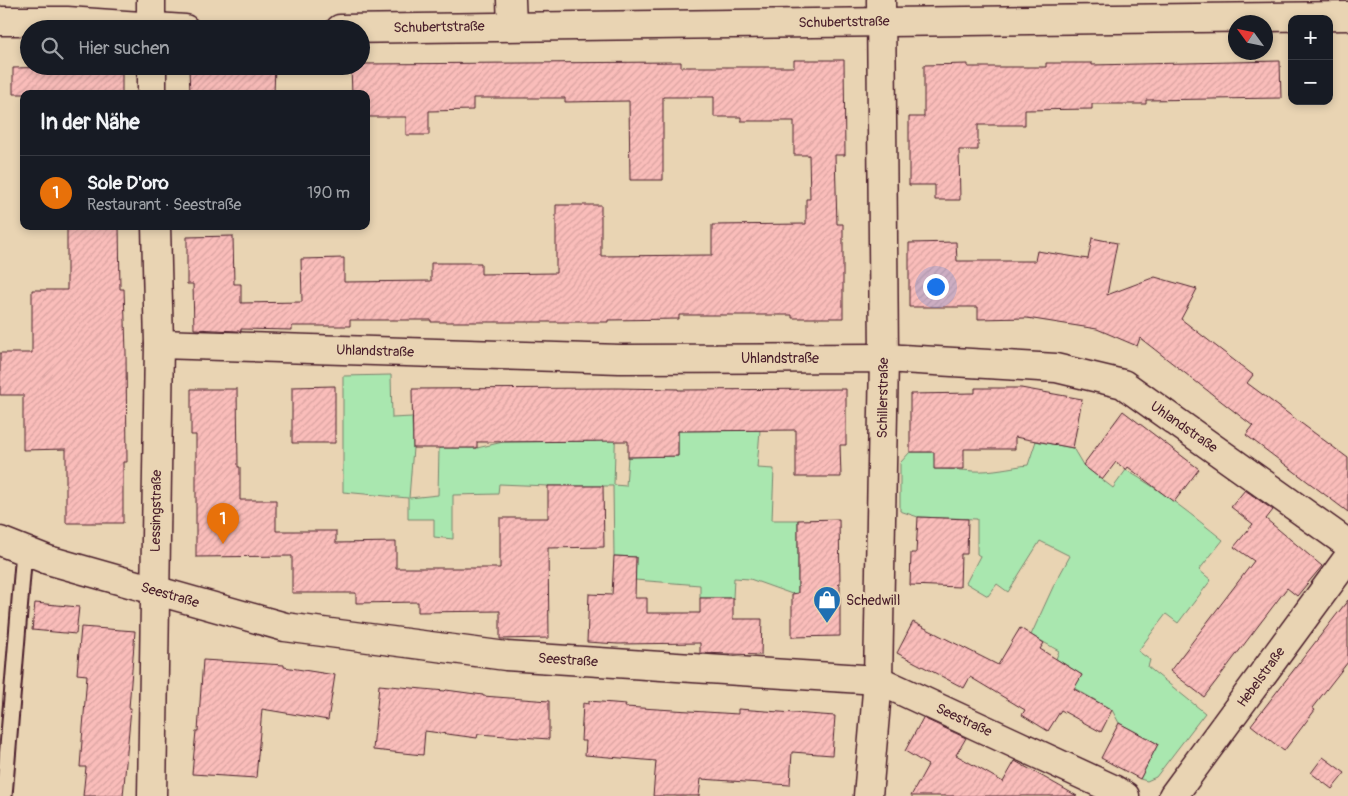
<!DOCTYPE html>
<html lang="de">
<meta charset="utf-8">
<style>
body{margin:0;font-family:Pangolin,sans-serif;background:#20242c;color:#f1f3f6}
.controls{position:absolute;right:15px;top:15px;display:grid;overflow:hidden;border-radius:10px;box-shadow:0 2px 8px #0003}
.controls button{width:45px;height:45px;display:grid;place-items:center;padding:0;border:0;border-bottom:1px solid #363941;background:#171b24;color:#f1f3f6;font:25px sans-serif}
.compass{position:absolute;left:1228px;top:15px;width:45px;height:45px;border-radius:50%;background:#171b24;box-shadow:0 2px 8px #0003;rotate:303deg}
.you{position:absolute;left:935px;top:286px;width:18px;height:18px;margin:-12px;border:4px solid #fff;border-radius:50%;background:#1a73e8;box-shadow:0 0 0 8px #1a73e833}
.badge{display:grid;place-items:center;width:32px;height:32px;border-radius:50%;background:#b45309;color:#fff;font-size:16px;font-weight:700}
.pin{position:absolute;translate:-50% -41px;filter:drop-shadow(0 1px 2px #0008)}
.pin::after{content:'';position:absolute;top:26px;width:18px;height:15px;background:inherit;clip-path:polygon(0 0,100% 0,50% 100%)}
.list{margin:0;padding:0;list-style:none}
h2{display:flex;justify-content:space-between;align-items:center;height:65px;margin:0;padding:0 20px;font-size:21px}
h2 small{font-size:16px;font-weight:400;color:#9ea1a6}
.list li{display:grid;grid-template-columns:32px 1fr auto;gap:15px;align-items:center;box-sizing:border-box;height:75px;padding:0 20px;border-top:1px solid #363941}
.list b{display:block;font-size:19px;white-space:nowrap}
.list p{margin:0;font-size:16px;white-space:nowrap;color:#9ea1a6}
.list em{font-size:16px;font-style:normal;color:#9ea1a6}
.icon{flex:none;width:28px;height:28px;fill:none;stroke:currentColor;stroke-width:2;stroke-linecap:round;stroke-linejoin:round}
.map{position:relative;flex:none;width:1348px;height:796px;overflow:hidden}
.search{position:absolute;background:#171b24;box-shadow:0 2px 8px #0003;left:20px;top:20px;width:350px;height:55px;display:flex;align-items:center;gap:12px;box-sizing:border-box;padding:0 18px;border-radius:28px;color:#9ea1a6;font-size:19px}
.panel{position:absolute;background:#171b24;box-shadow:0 2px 8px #0003;left:20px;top:90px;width:350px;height:140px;border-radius:10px}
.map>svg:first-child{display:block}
.green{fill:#a9e7af;stroke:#7a836d}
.building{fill:url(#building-hatch);stroke:#4a1f2b}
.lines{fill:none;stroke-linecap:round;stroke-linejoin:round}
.service-casing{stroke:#4a1f2b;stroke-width:19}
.minor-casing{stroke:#4a1f2b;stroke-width:31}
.service{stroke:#e9d4b3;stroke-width:15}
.minor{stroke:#e9d4b3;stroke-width:28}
.labels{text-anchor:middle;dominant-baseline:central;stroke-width:5;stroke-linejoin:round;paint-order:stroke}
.street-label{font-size:14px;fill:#4a1f2b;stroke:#e9d4b3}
.poi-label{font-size:14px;fill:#4a1f2b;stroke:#e9d4b3;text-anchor:start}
</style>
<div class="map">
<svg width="1348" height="796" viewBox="0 0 1348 796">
<defs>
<pattern id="building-hatch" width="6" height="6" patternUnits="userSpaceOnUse" patternTransform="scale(1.25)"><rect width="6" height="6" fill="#fabdba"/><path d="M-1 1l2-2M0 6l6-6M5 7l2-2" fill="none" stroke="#d8a2a0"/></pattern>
</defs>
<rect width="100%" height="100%" fill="#e9d4b3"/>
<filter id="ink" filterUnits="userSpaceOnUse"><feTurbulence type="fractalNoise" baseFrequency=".02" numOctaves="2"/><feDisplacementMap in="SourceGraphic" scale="10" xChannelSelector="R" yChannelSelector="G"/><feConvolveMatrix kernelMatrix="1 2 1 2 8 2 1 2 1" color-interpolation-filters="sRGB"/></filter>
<g filter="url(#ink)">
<!-- green -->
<g class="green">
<path d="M 391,375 L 392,418 L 412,417 L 413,448 L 409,498 L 438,495 L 439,448 L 477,448 L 503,442 L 596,441 L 616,416 L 614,485 L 626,486 L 628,457 L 678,456 L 678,431 L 760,430 L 757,468 L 774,469 L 772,520 L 798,520 L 798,593 L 792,594 L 750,579 L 734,578 L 733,598 L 700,598 L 700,585 L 635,580 L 636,557 L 614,556 L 613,486 L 548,486 L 499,484 L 498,494 L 453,495 L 453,539 L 434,537 L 434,519 L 408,519 L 408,498 L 343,492 L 343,376 Z"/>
<path d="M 1036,441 L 1073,448 L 1083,465 L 1113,488 L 1126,470 C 1161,490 1192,515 1223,540 L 1199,570 L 1211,580 L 1178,623 L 1166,614 L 1138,651 L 1150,660 L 1148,667 L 1205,713 L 1156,777 L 1147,781 L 1140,779 L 1158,744 L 1119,723 L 1112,710 L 1074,688 L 1082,675 L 1056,659 L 1059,651 L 1031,635 L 1053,587 L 1070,556 L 1040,541 L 1008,592 L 997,584 L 988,596 L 966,583 L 980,556 L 977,554 L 977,519 L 918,517 L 900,511 L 900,463 L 910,452 L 934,452 L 935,469 C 948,469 961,470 974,471 C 991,472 1011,467 1028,465 Z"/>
</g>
<!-- building -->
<g class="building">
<path d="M 794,60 L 844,60 L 845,155 L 835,155 L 837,224 L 843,224 L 843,318 L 792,318 L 792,315 L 679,315 L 679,319 L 608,320 L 608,322 L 431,322 L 431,320 L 350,320 L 350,326 L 292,326 L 292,330 L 241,329 L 241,331 L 237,331 L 194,329 L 193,284 L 187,284 L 187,237 L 233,236 L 234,284 L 241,284 L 241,303 L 302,302 L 301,259 L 344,258 L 344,282 L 431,281 L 431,263 L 481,263 L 481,274 L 556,273 L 556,205 L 601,205 L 601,256 L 712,255 L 712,225 L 806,224 L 806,199 L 810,199 L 809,155 L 794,155 L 794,121 L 741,121 L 741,117 L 714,117 L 714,97 L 663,97 L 663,180 L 630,180 L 629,101 L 565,102 L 565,98 L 473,98 L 473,110 L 429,111 L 429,135 L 406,135 L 406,117 L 366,117 L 366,94 L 352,94 L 351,66 L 361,66 L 361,64 L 681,62 L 681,67 L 794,67 Z"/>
<path d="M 1280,61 L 1281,98 L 1146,100 L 1146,104 L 1092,104 L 1092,109 L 1025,110 L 1025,125 L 978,125 L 978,150 L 959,150 L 960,200 L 935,200 L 935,185 L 909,185 L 909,117 L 924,117 L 924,65 L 968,64 L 968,67 L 1046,67 L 1046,63 L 1092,63 L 1092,65 Z"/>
<path d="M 231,66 L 275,66 L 274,94 L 190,94 L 189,69 L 231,69 Z"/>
<path d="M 56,67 L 56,73 L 122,72 L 122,94 L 13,94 L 13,68 Z"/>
<path d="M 67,226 L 119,226 L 120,289 L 124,289 L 126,353 L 127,462 L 123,462 L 123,523 L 66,523 L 66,449 L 23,450 L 23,395 L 0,395 L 0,353 L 32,353 L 32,290 L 67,290 Z"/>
<path d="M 1092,238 L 1117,243 L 1107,295 L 1155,277 L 1197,289 L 1181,319 L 1253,375 L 1247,383 L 1348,458 L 1348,512 L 1246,435 L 1253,426 L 1140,338 L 1137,346 L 1097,329 L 1027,318 L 978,319 L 978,307 L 909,307 L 909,243 L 956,242 L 957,261 L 1035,261 L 1037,251 L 1088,259 Z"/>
<path d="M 335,386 L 335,443 L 292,443 L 292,387 Z"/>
<path d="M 616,388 L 678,389 L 678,390 L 846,389 L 846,445 L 840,445 L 841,477 L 796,477 L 796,430 L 678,431 L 678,456 L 628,457 L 628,441 L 477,442 L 477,448 L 413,448 L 412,389 Z"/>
<path d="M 975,388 L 1021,388 L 1082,399 L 1073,448 L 1015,437 L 1015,449 L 964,449 L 964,469 L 934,469 L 934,452 L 910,452 L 910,394 L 975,393 Z"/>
<path d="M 191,389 L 237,389 L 238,467 L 240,467 L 240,500 L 276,500 L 276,531 L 336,531 L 336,543 L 396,542 L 396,568 L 500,568 L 500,518 L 548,518 L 548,486 L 603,486 L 604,547 L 548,548 L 549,638 L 500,639 L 500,611 L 418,612 L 418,602 L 356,603 L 356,593 L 292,593 L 292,556 L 196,557 L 196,435 L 191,435 Z"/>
<path d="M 1123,411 L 1199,469 L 1174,502 L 1128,467 L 1126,470 L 1116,462 L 1102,480 L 1083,465 Z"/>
<path d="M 1245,490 L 1273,510 L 1266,519 L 1322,566 L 1297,596 L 1287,588 L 1204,697 L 1170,671 L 1254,561 L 1234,547 L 1253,524 L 1231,507 Z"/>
<path d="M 918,517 L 968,519 L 967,554 L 961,554 L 960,587 L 910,585 L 911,553 L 916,553 Z"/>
<path d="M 839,519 L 840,584 L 838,584 L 840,585 L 840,636 L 792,637 L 792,594 L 798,593 L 798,520 Z"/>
<path d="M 614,556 L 636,557 L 635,598 L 647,598 L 647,613 L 700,613 L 700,598 L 733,598 L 733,619 L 762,619 L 761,655 L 700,653 L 700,643 L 618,644 L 587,642 L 589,594 L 612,595 Z"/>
<path d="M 1348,600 L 1348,662 L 1312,708 L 1315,710 L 1284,751 L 1251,725 Z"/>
<path d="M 35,603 L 79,607 L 76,634 L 32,630 Z"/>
<path d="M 913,622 L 998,665 L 1020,628 L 1044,643 L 1040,649 L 1082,675 L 1074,689 L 1112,710 L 1101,732 L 1061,710 L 1048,731 L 1022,715 L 1025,710 L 970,677 L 964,688 L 897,653 Z"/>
<path d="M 81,627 L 135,631 L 129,708 L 131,708 L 123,796 L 83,796 L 86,767 L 80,767 L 87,675 L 77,674 Z"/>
<path d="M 203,660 L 284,665 L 284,667 L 335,675 L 328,720 L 262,709 L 256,778 L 192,774 L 196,731 L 198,731 Z"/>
<path d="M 379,685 L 445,691 L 446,690 L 483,695 L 483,696 L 549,701 L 549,739 L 478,734 L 477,738 L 425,731 L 423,755 L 373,750 Z"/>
<path d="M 589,701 L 626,704 L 625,707 L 738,714 L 738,709 L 835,716 L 832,755 L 792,752 L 790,785 L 701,779 L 699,796 L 653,796 L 656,761 L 585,755 L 586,741 L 581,741 L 583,703 L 589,704 Z"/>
<path d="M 923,718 L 966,738 L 956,755 L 1003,782 L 1015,761 L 1077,796 L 911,796 L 928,765 L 905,751 Z"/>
<path d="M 1119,723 L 1158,744 L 1140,779 L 1101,758 Z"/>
<path d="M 1323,757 L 1345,773 L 1332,789 L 1311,773 Z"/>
</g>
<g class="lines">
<defs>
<path id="service" d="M 4,796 L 24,551"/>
<g id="minor">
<path d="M 511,0 L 512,26"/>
<path d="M 0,21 L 67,21 L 185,29"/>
<path d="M 151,29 L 151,0"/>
<path d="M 340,29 L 1348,16"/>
<path d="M 152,66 L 152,94"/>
<path d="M 159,344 L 620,359 L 884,358 L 1056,368 L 1123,384 L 1348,544"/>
<path d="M 0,541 L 48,560 L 285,627 L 506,656 L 878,680 L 1113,789 L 1125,796"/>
<path d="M 152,796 L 159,344 L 156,226"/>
<path d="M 868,796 L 878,680 L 884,358 L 881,0"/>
<path d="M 1173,796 L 1348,558"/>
</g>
</defs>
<!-- service casing -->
<use href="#service" class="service-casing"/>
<!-- minor casing -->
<use href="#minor" class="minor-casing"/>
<!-- service -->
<use href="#service" class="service"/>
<!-- minor -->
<use href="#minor" class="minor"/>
</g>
</g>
<!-- icons -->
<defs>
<symbol id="shop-pin" viewBox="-11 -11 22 30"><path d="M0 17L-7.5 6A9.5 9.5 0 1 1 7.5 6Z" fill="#1f6fb2" stroke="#e9d4b3"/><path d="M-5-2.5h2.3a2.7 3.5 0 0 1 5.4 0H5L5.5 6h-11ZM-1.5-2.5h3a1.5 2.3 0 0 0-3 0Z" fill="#fff"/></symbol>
</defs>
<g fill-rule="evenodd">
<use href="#shop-pin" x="811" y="584" width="32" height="43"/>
</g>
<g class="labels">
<!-- street labels -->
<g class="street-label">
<text transform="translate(844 22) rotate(-1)">Schubertstraße</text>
<text transform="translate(439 27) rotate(-1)">Schubertstraße</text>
<text transform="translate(375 351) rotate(2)">Uhlandstraße</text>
<text x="780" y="358">Uhlandstraße</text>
<text transform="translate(883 398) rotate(-89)">Schillerstraße</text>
<text transform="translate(1184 427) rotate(35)">Uhlandstraße</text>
<text transform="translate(156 511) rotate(-89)">Lessingstraße</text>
<text transform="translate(170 595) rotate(16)">Seestraße</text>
<text transform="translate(568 660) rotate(4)">Seestraße</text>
<text transform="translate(1261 677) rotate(-54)">Hebelstraße</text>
<text transform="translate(964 720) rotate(25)">Seestraße</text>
</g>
<!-- poi labels -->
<g class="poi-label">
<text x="846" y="600">Schedwill</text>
</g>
</g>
</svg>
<div class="controls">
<button>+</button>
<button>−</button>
</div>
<svg class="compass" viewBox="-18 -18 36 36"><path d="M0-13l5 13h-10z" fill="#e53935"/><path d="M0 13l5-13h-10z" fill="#9ea1a6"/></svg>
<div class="you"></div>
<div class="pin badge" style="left:223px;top:544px;background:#e8710a">1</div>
<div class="search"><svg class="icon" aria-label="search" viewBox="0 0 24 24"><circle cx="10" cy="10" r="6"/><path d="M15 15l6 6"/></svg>Hier suchen</div>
<section class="panel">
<h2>In der Nähe<small></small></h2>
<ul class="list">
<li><span class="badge" style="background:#e8710a">1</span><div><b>Sole D'oro</b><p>Restaurant · Seestraße</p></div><em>190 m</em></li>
</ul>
</section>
</div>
